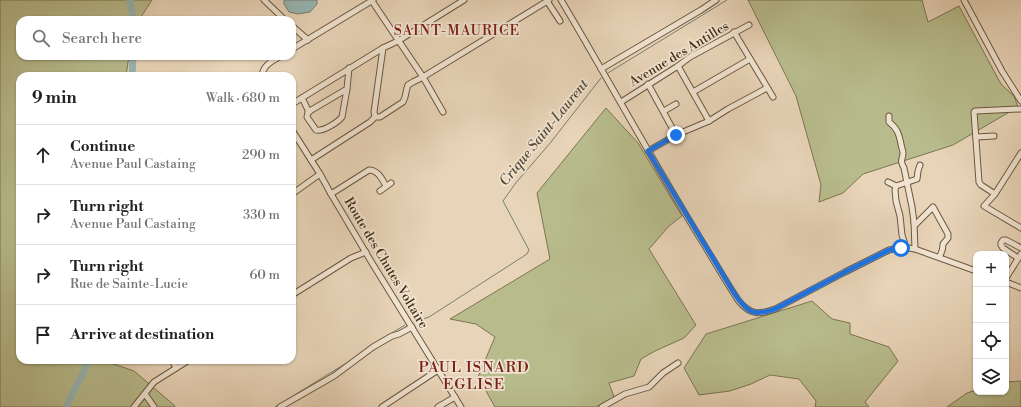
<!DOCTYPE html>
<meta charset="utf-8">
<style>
body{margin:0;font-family:"Libre Bodoni",serif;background:#f2f2f2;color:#202124}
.controls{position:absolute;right:12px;bottom:12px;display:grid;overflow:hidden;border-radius:8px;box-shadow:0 1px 3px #0004}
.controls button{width:36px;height:36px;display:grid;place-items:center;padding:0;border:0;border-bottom:1px solid #e0e0e0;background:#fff;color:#202124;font:20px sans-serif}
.stop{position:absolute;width:12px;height:12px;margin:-9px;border:3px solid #1a73e8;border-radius:50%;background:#fff}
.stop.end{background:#1a73e8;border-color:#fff;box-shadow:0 1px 4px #0008}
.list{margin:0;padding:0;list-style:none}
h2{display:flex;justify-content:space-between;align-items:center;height:52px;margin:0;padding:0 16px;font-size:17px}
h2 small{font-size:13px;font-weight:400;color:#757577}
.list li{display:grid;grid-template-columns:26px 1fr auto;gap:12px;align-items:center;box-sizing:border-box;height:60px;padding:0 16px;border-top:1px solid #e0e0e0}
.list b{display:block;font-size:15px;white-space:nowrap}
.list p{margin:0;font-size:13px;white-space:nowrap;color:#757577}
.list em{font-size:13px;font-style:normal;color:#757577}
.icon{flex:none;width:22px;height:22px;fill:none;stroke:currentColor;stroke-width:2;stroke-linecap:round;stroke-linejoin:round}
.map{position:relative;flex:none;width:1021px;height:407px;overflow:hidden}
.search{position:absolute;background:#fff;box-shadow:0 1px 3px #0004;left:16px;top:16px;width:280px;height:44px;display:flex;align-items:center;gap:10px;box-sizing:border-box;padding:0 14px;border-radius:12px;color:#757577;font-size:15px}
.panel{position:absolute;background:#fff;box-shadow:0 1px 3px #0004;left:16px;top:72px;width:280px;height:292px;border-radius:12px}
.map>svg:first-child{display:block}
.green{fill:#b8bc8d;stroke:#7c7551}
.water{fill:#98b7b4;stroke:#758074}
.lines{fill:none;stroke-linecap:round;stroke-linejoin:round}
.stream{stroke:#758074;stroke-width:1}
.river{stroke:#98b7b4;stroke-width:7}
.minor-casing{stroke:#6b583e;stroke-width:7}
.minor{stroke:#f0e3d1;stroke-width:5}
.route{stroke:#1a73e8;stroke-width:5}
.labels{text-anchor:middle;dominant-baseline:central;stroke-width:3.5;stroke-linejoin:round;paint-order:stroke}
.street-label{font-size:13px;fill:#412e15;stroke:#f0e3d1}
.neighbourhood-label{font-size:14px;letter-spacing:1px;fill:#7a1f14;stroke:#f0e3d1}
.water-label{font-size:14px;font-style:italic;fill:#524935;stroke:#f0e3d1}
.quarter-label{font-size:15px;letter-spacing:1px;fill:#7a1f14;stroke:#f0e3d1}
</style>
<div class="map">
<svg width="1021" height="407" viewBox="0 0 1021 407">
<rect width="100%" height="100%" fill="#e8d4b8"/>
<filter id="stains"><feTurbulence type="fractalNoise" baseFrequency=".005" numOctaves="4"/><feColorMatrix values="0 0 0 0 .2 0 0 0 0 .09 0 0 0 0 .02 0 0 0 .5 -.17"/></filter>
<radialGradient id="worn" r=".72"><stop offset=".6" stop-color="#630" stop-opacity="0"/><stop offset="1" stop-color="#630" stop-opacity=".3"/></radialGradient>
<!-- green -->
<g class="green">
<path d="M 0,0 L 152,0 L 139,20 L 20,20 L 20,56 L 129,56 L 126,76 L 20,76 L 20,360 L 102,360 L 134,371 L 174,405 L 175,407 L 0,407 Z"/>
<path d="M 748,0 L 922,0 L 928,22 L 959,6 L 1001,84 L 1014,96 L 1018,107 L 953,145 L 863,174 L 843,193 L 819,202 L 821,185 L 796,96 Z"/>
<path d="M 606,108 L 638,143 L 682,216 L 669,226 L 649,249 L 696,325 L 684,338 L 655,351 L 641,359 L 634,376 L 609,383 L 614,397 L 596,407 L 495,407 L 478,377 L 495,337 L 476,324 L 450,319 L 550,259 L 537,193 Z"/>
<path d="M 812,301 L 832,319 L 850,323 L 850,334 L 889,347 L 898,361 L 865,402 L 869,407 L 815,407 L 816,401 L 799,379 L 770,375 L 751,384 L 730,391 L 699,395 L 684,368 L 706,334 Z"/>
<path d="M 1020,381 L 1021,382 L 1021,407 L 947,407 L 967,393 L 976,390 L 976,392 L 1006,392 L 1006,382 Z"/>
</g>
<!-- water -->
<path class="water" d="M 284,0 L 317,0 L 317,4 L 310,12 L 298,14 L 289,12 L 284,4 Z"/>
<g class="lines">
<!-- stream -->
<g class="stream">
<path d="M 608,73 L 727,0"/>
<path d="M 415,322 L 429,317 L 527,254 L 529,250 L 503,201 L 515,184 L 551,142 L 601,78"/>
<path d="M 390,334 L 405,325"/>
<path d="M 275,407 L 353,359"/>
</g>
<!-- river -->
<g class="river">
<path d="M 130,0 L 133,20"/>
<path d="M 132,76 L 133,56"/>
<path d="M 66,407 L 84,371 L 87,360"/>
</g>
<defs>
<g id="minor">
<path d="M 264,0 L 285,20"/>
<path d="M 561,0 C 608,79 652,160 700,238 C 713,259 725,280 738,300 C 750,315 758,315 775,309 L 845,272 L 889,250 C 898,248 906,247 915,249 L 976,271"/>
<path d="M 964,0 L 1002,71 L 1021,101"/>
<path d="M 372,1 L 423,77 L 443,112"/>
<path d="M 547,1 L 560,21"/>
<path d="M 292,26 L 308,40"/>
<path d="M 734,32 L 773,97"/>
<path d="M 292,49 L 373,0"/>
<path d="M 678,66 L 709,121"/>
<path d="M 601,69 L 701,10 L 716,0"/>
<path d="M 262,76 C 263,65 272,61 281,56"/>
<path d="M 648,84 L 676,135"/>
<path d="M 347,89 L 308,112 L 307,117 L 316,130 C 323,132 338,122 342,117 L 347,89 L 349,68"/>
<path d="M 693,92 L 750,59"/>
<path d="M 302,98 L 309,112"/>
<path d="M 621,102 L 678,66 L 690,57 L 749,25"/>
<path d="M 292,104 L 383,48 L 398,41 L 464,0"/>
<path d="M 664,111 L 676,104"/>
<path d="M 889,116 L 889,122 C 897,128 899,134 901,144 C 901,146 903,150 903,153 C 903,160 899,159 904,168 L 912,207 L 914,222 L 915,249"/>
<path d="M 375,117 L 374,112 L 383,48"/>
<path d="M 292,130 L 320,174 L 331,194 L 372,263 L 461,407"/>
<path d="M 976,137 L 994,136"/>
<path d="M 648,151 L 676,135 L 709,121 L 728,109 L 767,88"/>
<path d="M 1021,153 L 995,194 L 984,206 L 1021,228"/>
<path d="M 311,160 L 370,122 L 375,117 L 380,117 L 403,102 L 405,97 L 407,88 L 408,85 L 413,82 L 423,77 L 549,0"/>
<path d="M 888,182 L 896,186 L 917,179 L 918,171 L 920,165"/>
<path d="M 896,186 L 895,190 L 896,201 L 900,216 L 902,235 L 906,248"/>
<path d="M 380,191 L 391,183"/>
<path d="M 292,194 L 320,174"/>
<path d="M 331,194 L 369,170 C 378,170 382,179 386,186"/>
<path d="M 995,194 L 981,185 L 979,182 L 974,112 L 975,111 L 1020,109"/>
<path d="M 914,222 L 916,224 L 933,207 L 948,234 L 948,238 L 943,244 C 943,250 942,253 939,257"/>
<path d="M 1018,258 L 1003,248 L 1001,245 L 1001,243 L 1003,240 L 1006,240 L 1021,248"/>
<path d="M 1006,278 L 1021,254"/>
<path d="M 1006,282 L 1021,288"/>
<path d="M 292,295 L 351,258 L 366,252"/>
<path d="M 172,360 L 176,368"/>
<path d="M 145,394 L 154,407"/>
<path d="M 134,407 L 154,382 L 189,360"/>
<path d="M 280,407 L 334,376 L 373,347 L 392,336 L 399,334 L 412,327"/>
<path d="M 382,407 L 438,370"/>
<path d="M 438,407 L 455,397"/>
<path d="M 602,407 L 625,394 L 649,387 L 663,373 L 678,363"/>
</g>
</defs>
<!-- minor casing -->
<use href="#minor" class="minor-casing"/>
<!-- minor -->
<use href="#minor" class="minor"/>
</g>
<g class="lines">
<!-- route -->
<path class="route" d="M 676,135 L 648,151 L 734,293 C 747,312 753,317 775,309 L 845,272 L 889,250 L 901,248"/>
</g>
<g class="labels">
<!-- street labels -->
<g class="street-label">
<text transform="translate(679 54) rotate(-31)">Avenue des Antilles</text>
<text transform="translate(386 263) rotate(59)">Route des Chutes Voltaire</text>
</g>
<!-- neighbourhood labels -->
<g class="neighbourhood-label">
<text x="457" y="31">SAINT-MAURICE</text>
</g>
<!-- water labels -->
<g class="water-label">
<text transform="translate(544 133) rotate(-51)">Crique Saint-Laurent</text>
</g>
<!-- quarter labels -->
<g class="quarter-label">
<text x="474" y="367">PAUL ISNARD<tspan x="474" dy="17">EGLISE</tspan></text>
</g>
</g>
<rect width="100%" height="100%" filter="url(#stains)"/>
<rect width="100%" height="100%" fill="url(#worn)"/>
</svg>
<div class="controls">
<button>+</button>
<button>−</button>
<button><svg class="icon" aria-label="locate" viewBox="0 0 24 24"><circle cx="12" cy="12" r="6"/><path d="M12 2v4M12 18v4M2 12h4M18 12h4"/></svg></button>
<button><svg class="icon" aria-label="layers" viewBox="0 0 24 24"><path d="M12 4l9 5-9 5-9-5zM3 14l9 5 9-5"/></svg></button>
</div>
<div class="stop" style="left:901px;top:248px"></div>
<div class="stop end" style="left:676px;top:135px"></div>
<div class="search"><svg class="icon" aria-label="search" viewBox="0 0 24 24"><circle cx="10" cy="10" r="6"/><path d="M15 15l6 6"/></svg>Search here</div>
<section class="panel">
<h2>9 min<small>Walk · 680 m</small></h2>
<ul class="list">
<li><svg class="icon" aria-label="ahead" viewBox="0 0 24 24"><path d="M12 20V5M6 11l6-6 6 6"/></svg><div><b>Continue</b><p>Avenue Paul Castaing</p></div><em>290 m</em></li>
<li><svg class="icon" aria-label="right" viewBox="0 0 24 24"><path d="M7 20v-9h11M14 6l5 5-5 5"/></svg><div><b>Turn right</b><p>Avenue Paul Castaing</p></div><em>330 m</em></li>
<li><svg class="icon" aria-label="right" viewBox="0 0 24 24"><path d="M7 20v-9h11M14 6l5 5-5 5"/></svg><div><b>Turn right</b><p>Rue de Sainte-Lucie</p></div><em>60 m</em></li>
<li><svg class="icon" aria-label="arrive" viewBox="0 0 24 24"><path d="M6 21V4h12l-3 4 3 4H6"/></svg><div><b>Arrive at destination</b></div></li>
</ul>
</section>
</div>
